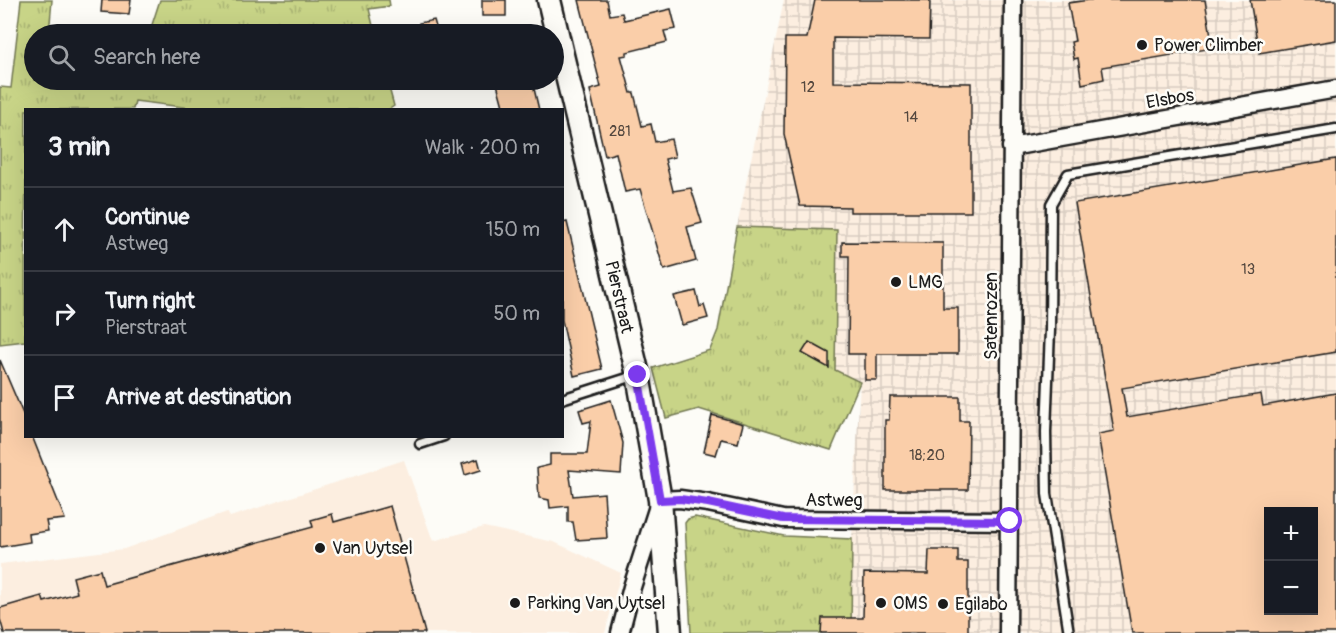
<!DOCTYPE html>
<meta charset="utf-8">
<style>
body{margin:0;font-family:Pangolin,sans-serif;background:#20242c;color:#f1f3f6}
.controls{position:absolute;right:18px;bottom:18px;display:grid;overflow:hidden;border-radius:0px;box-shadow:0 6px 24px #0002}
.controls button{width:54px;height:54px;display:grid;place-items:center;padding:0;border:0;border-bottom:2px solid #363941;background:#171b24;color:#f1f3f6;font:30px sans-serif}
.stop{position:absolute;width:18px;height:18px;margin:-14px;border:4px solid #7c3aed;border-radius:50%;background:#fff}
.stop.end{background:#7c3aed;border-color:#fff;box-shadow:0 2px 6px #0008}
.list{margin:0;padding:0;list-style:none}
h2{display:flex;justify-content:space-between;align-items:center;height:78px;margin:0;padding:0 24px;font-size:26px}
h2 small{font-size:20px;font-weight:400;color:#9ea1a6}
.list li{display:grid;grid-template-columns:39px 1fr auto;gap:18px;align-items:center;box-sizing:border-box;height:84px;padding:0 24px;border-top:2px solid #363941}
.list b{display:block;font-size:22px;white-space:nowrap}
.list p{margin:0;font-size:20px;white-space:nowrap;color:#9ea1a6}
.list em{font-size:20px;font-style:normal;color:#9ea1a6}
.icon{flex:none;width:33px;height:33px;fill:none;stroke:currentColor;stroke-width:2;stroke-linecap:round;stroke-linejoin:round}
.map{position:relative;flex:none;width:1336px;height:633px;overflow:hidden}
.search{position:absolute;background:#171b24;box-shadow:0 6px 24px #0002;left:24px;top:24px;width:540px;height:66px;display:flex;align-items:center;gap:15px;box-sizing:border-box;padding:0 21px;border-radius:33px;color:#9ea1a6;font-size:22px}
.panel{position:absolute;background:#171b24;box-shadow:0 6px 24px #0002;left:24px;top:108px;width:540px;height:330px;border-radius:0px}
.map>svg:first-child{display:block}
.built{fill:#fceee0}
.industrial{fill:url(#industrial-grid);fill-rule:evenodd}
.grass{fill:url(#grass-tufts);stroke:#727852;stroke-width:1.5}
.building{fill:#facea9;stroke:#1c1c1c;stroke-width:1.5;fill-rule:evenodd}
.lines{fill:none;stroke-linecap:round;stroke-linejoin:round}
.lane-casing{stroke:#1c1c1c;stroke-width:13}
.street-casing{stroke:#1c1c1c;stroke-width:21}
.secondary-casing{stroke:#1c1c1c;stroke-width:27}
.lane{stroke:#fdfcf7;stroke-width:8}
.street{stroke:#fdfcf7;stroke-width:16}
.secondary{stroke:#fdfcf7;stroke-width:22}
.route{stroke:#7c3aed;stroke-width:8}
.poi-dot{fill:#1c1c1c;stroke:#fdfcf7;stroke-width:2}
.labels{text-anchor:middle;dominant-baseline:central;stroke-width:5;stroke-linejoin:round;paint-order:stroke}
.number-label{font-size:15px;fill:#54483f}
.poi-label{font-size:18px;fill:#1c1c1c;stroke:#fdfcf7;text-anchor:start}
.street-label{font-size:18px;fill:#1c1c1c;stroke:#fdfcf7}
</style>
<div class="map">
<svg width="1336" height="633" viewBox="0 0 1336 633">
<defs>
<pattern id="industrial-grid" width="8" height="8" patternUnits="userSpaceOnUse" patternTransform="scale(1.5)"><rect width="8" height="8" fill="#fceee0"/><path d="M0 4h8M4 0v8" fill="none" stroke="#d7ccc0"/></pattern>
<pattern id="grass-tufts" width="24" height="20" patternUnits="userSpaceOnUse" patternTransform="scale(1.5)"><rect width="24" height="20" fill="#c8d487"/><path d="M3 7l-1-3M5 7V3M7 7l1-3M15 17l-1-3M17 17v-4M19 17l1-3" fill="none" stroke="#abb574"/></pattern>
</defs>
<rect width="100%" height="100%" fill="#fdfcf7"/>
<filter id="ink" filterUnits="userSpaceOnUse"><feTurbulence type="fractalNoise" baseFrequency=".0167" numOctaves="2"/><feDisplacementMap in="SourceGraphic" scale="12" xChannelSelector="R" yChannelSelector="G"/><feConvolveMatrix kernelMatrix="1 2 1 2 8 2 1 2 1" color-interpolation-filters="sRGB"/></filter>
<g filter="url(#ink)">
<!-- built -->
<path class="built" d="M 404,460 L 433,541 L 484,527 L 554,542 L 621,573 L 605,633 L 0,633 L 0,564 L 124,549 L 227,512 L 230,517 Z"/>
<!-- industrial -->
<path class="industrial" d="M 784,0 L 1336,0 L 1336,633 L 851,633 L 852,539 L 860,382 L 835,370 L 837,230 L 737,227 ZM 1268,512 L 1314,512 L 1314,610 L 1268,610 Z"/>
<!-- grass -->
<g class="grass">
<path d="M 21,0 L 52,0 L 49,34 L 34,34 L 34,80 L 387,80 L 394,106 L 388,110 L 207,110 L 135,101 L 133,109 L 26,110 L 25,341 L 0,344 L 0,87 L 11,88 Z"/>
<path d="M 160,0 L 389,0 L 390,6 L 369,9 L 375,34 L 149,34 Z"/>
<path d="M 737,227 L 837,230 L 835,370 L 860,382 L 831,450 L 699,409 L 666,418 L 653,368 L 710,350 L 718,330 Z"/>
<path d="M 695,517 L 784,536 L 852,539 L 851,633 L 691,633 L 685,523 L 688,519 Z"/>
</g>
<!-- building -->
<g class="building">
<path d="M 102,0 L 131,0 L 129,14 L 101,12 Z"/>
<rect x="482" y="0" width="24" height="16"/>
<path d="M 579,0 L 607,0 L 610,15 L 622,13 L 624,20 L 671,9 L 676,29 L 664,31 L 667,42 L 627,52 L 627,55 L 621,56 L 631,93 L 634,93 L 642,126 L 651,124 L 655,142 L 671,139 L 675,157 L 665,159 L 673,191 L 691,188 L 702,223 L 687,227 L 696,261 L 664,270 L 640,189 L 625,192 L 616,153 L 605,156 L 590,90 L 601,87 Z"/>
<path d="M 815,0 L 930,0 L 929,39 L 833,38 L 833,82 L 971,83 L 971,212 L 850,212 L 850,207 L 800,206 L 784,134 L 785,38 L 807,38 Z"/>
<path d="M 1089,0 L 1205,0 L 1213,48 L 1102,67 L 1104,79 L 1082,84 L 1078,58 L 1074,59 L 1071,42 L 1075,41 L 1068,3 Z"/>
<path d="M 1250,0 L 1336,0 L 1336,40 L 1259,53 Z"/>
<path d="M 434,20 L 438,34 L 422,34 L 419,23 Z"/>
<path d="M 496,80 L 532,80 L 539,110 L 504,110 Z"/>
<path d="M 1336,159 L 1336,352 L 1122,388 L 1127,417 L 1261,394 L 1263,406 L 1336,393 L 1336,633 L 1132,633 L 1098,434 L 1114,431 L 1075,203 ZM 1269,512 L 1314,512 L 1314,610 L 1269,610 Z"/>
<path d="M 567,222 L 602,369 L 574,376 L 562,320 L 562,223 Z"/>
<path d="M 842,242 L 943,243 L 943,308 L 958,308 L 958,354 L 877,354 L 877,380 L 865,380 L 865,354 L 848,354 L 849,256 L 842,256 Z"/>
<path d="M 696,291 L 700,307 L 704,305 L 708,318 L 682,325 L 674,296 Z"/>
<path d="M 809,342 L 829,353 L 829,368 L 802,353 Z"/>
<path d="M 0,360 L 26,421 L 26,436 L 32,436 L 65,519 L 46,521 L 48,531 L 29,534 L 30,542 L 0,547 Z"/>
<path d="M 890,397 L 960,397 L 960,421 L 969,421 L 968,490 L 885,490 L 885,420 L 889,420 Z"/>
<path d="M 611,400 L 623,443 L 621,474 L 569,470 L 573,496 L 604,493 L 607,538 L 576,540 L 573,522 L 568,522 L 568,506 L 550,508 L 549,500 L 539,498 L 537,468 L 550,465 L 550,454 L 587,454 L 591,421 L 583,423 L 579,410 Z"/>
<path d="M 712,415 L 743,424 L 738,443 L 721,439 L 716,455 L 704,452 Z"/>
<path d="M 478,459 L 481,470 L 465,475 L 462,464 Z"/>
<path d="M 390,506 L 425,633 L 4,633 L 0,619 L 0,608 L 42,596 L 44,602 L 77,593 L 73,577 L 100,570 L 104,585 L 313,527 L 311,520 L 332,514 L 334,522 Z"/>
<path d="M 929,550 L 958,550 L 958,562 L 968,562 L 968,633 L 821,633 L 822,618 L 863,618 L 864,573 L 928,574 Z"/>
</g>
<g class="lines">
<defs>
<g id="lane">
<path d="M 562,399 L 637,375"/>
<path d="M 420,444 L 444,436"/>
<path d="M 1069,633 L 1047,494 L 1046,432 L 1050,330 L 1051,204 L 1068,174 L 1336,129"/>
</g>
<g id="street">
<path d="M 1011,147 L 1336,89"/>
<path d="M 620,633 L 632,587 L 660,500 L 680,499 L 708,503 L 783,519 L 1010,521"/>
<path d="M 1008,633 L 1013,0"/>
</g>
<path id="secondary" d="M 549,0 L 638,375 L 660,500 L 670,633"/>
</defs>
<!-- lane casing -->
<use href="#lane" class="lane-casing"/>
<!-- street casing -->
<use href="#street" class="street-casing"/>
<!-- secondary casing -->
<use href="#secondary" class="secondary-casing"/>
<!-- lane -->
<use href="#lane" class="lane"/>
<!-- street -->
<use href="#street" class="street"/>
<!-- secondary -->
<use href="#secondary" class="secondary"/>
</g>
</g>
<g class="lines" filter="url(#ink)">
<!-- route -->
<path class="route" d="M 638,375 L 660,500 L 680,499 L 708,503 L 783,519 L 1010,521"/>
</g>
<!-- markers -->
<g class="poi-dot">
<circle cx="1142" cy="45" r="6"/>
<circle cx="896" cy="282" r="6"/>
<circle cx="320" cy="548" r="6"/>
<circle cx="515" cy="603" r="6"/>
<circle cx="881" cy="603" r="6"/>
<circle cx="943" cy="604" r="6"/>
</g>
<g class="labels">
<!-- number labels -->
<g class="number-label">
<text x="808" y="87">12</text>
<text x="911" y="117">14</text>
<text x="620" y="131">281</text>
<text x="1248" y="269">13</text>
<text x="927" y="455">18;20</text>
</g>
<!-- poi labels -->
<g class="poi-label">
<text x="1154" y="45">Power Climber</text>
<text x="908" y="282">LMG</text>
<text x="332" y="548">Van Uytsel</text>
<text x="527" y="603">Parking Van Uytsel</text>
<text x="893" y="603">OMS</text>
<text x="955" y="604">Egilabo</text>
</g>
<!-- street labels -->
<g class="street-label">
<text transform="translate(1170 99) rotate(-10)">Elsbos</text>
<text transform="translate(619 297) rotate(77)">Pierstraat</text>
<text transform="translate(991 316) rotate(-90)">Satenrozen</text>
<text x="834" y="500">Astweg</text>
</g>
</g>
</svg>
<div class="controls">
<button>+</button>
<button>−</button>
</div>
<div class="stop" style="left:1010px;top:521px"></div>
<div class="stop end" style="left:638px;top:375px"></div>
<div class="search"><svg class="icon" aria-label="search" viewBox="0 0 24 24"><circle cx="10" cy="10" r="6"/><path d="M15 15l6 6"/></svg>Search here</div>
<section class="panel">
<h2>3 min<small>Walk · 200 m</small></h2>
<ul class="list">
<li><svg class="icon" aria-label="ahead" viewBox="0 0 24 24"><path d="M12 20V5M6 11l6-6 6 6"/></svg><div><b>Continue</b><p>Astweg</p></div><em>150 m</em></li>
<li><svg class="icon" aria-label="right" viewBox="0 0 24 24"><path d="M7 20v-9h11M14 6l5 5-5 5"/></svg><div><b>Turn right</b><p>Pierstraat</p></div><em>50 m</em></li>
<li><svg class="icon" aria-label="arrive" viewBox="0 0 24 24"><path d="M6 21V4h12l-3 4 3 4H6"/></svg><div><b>Arrive at destination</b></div></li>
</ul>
</section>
</div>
